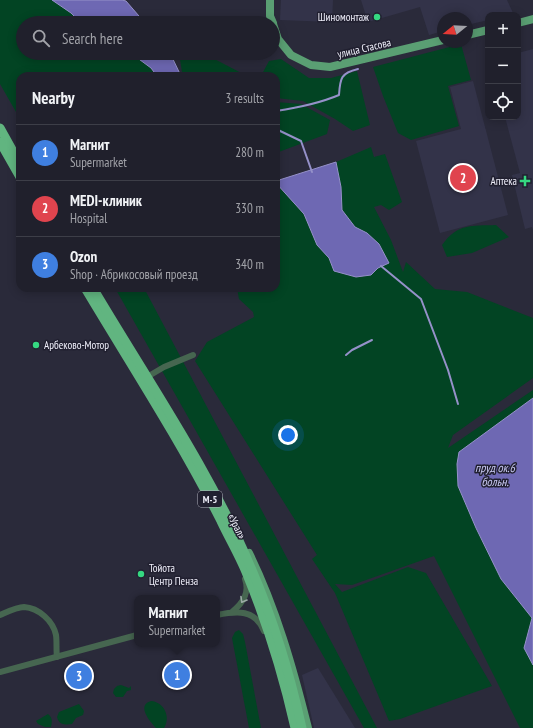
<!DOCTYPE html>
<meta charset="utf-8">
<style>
body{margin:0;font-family:"PT Sans Narrow",sans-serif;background:#2d2d38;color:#f1f3f6}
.controls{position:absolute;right:12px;top:12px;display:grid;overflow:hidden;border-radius:8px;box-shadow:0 2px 10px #0003}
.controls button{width:36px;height:36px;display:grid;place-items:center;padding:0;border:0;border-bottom:1px solid #3d3e48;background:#20202c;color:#f1f3f6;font:20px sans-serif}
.compass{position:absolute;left:437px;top:12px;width:36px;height:36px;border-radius:50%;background:#20202c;box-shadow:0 2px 10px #0003;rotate:252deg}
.you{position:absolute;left:288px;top:435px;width:14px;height:14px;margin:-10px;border:3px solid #fff;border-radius:50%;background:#1a73e8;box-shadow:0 0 0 6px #1a73e833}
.badge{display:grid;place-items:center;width:26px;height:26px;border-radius:50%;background:#2563eb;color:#fff;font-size:13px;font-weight:700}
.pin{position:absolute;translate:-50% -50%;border:2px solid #fff;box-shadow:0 1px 4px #0006}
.popup{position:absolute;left:134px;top:595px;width:86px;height:52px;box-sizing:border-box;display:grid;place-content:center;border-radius:8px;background:#20202c;filter:drop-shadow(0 1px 3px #0005);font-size:13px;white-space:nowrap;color:#a2a3a9}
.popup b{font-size:15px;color:#f1f3f6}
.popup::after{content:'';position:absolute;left:50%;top:100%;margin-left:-8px;border:8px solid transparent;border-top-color:#20202c}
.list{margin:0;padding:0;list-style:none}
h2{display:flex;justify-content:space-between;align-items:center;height:52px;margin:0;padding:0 16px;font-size:17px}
h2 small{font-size:13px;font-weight:400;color:#a2a3a9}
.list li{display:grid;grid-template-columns:26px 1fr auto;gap:12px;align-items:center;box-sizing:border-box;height:56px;padding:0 16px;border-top:1px solid #3d3e48}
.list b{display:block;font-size:15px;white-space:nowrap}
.list p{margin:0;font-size:13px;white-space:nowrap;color:#a2a3a9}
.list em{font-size:13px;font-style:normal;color:#a2a3a9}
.icon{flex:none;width:22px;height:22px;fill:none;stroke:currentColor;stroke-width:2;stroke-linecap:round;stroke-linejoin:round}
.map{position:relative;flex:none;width:533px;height:728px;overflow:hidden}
.search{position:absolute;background:#20202c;box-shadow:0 2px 10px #0003;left:16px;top:16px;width:264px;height:44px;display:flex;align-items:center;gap:10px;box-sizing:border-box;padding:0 14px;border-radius:22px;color:#a2a3a9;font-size:15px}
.panel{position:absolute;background:#20202c;box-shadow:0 2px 10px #0003;left:16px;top:72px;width:264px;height:220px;border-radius:12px}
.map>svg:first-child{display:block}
.built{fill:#333349}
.green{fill:#024423}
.water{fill:#6e68b3;stroke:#9591c9}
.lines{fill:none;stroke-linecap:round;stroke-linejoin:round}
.stream{stroke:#9591c9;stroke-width:2}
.minor{stroke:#466650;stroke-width:6}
.major{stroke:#5a9f73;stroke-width:8}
.highway{stroke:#61b580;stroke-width:9}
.oneway{stroke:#9baba6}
.poi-dot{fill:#35d881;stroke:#212030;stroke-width:1.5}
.labels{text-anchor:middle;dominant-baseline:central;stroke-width:3;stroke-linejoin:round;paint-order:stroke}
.shield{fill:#212030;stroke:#b2b2be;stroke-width:1}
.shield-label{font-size:10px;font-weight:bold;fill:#f0f0fb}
.poi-label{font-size:11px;fill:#f0f0fb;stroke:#212030;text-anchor:end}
.street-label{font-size:11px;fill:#f0f0fb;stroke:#212030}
.water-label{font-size:12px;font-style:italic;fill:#c9c9f3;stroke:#212030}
</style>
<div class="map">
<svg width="533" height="728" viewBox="0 0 533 728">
<rect width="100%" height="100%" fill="#2a2a3a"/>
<!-- built -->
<g class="built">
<path d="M 281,0 L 333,0 L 332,22 L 280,20 Z"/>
<path d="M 361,0 L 507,0 L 513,13 L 506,15 L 488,15 L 488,20 L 467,25 L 467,18 L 443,18 L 443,31 L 429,35 L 420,7 L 368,22 Z"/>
<path d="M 533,49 L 533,230 L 532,227 L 525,229 L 512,175 L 520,173 L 505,117 L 518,117 L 518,53 Z"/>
<path d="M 473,81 L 508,215 L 440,233 L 416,141 L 461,129 L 450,87 Z"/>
<path d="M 318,668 L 355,728 L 314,728 L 302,675 Z"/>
</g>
<!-- green -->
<g class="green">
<path d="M 0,0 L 52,0 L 71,13 L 81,23 L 23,23 L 23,53 L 132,54 L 151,68 L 155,76 L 20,76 L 20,119 L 0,84 Z"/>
<path d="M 461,44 L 471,80 L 448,86 L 459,126 L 411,140 L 398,133 L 383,96 L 373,67 Z"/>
<path d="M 179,53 L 203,53 L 247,76 L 186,76 L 182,72 Z"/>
<path d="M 281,59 L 309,78 L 331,78 L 357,71 L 370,125 L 353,131 L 335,119 L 303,101 L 276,98 L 276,76 L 261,76 L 269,61 Z"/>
<path d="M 276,102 L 301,104 L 330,120 L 327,134 L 276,153 Z"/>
<path d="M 371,147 L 374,157 L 385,154 L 402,202 L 389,210 L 381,205 L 374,207 L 391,240 L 403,272 L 406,262 L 435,289 L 467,292 L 533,318 L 533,378 L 453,435 L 448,448 L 533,390 L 533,728 L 520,728 L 434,556 L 352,585 L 335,584 L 342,592 L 408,567 L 426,573 L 492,686 L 400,719 L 389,721 L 335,593 L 312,559 L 317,555 L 195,361 L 207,342 L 254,317 L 253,312 L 239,299 L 237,288 L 276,288 L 276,183 L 304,214 L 317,245 L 329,258 L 334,271 L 356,277 L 371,275 L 378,268 L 389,263 L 367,233 L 355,227 L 342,210 L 341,187 L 336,162 Z"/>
<path d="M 496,225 L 509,237 L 472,253 L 447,257 L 442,245 C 458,223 471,226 496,225 Z"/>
<path d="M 115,288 L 144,288 L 377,728 L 364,728 Z"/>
<path d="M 239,630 L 243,634 L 245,642 L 261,728 L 249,728 L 232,638 L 235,632 Z"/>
<path d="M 121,685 L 129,688 L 131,686 L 131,690 L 127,691 L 123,697 L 116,697 L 113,693 L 114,689 L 117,686 Z"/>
<path d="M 151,701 C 164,702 171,717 164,728 L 156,728 C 150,722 136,705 151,701 Z"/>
<path d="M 79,704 L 84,711 L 83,715 L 76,718 L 72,724 C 65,725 59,725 57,717 L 59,712 Z"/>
<path d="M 48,714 C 53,718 52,722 51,727 L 45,727 L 38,724 L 36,721 Z"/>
</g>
<!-- water -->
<g class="water">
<path d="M 52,0 L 122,0 L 126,1 L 145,23 L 81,23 L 71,13 Z"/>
<path d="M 118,53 L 170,53 L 181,76 L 157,76 L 151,68 L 132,54 Z"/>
<path d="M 336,162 L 341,187 L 342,210 L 355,227 L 367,233 L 379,244 L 389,263 L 378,268 L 371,275 L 356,277 L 334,271 L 329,258 L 317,245 L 304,214 L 276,183 L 276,181 Z"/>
<path d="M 533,398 L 533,665 L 524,648 L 532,618 L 501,579 L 476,528 L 458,486 L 457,464 L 459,452 Z"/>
</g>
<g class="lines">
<!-- stream -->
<g class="stream">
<path d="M 276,111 C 296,108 320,103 339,95 C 340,78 341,73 358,69"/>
<path d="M 276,129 L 301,141 L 312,172"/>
<path d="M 381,266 L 421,299 L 448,370 L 458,404"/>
<path d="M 346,355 L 352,350 L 372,340"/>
</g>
<!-- minor -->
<g class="minor">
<path d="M 147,377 L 164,367 L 193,355"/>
<path d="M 232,612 C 243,603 250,593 245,579"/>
<path d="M 0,615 C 7,612 17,607 24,607 C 39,608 53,621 56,635 C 57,642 56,650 57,657"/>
<path d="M 217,615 C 237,611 255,609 264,631"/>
<path d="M 0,672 L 137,635"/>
</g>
<!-- major -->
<g class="major">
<path d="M 270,0 L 270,16 L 273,23"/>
<path d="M 518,23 L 533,19"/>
<path d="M 273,24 L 278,39 L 291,55 L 311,65 L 330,67 L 443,40"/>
<path d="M 467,35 L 488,30"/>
<path d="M 249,553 C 276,608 293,668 308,728"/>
</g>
<!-- highway -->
<g class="highway">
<path d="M 0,128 L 20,164"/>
<path d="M 0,142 L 20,177"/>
<path d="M 85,288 C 131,365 180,440 221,521 C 229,538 239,555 246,572 C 267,623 283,675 295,728"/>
<path d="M 93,288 C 148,381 210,470 252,570 C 274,621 290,674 302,728"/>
</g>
</g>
<!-- one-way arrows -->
<defs><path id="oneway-chevron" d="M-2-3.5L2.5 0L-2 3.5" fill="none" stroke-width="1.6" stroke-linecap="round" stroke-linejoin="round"/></defs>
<use class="oneway" href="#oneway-chevron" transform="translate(243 600) rotate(120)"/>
<!-- markers -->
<g class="poi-dot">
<circle cx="377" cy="17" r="4"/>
<path d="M523 175h4v4h4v4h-4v4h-4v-4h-4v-4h4z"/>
<circle cx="36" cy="345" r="4"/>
<circle cx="141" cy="574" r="4"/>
</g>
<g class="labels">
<!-- shield labels -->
<rect class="shield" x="198" y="491" width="24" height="16" rx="3"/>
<g class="shield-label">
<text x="210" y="499">М-5</text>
</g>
<!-- poi labels -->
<g class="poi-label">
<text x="369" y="17">Шиномонтаж</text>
<text x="517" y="181">Аптека</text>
<text x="44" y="345" text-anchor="start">Арбеково-Мотор</text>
<text x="149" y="568" text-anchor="start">Тойота<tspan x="149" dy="13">Центр Пенза</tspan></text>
</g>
<!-- street labels -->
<g class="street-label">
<text transform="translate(364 48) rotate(-13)">улица Стасова</text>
<text transform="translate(237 526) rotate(63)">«Урал»</text>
</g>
<!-- water labels -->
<g class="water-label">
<text x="495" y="467">пруд ок.6<tspan x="495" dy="14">больн.</tspan></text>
</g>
</g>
</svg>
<div class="controls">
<button>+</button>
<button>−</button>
<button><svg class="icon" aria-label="locate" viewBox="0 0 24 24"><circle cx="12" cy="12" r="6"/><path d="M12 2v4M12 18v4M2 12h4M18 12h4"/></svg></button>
</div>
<svg class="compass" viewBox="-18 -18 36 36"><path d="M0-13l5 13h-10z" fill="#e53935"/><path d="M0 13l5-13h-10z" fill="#a2a3a9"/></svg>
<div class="you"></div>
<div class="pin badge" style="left:177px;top:675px;background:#3f7fe0">1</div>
<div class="popup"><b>Магнит</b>Supermarket</div>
<div class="pin badge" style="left:463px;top:178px;background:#e0444e">2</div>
<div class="pin badge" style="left:79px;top:676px;background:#3f7fe0">3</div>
<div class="search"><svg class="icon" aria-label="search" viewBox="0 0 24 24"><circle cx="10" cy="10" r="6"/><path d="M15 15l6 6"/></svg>Search here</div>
<section class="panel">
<h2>Nearby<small>3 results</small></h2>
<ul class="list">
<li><span class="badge" style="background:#3f7fe0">1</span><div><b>Магнит</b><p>Supermarket</p></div><em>280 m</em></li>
<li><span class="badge" style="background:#e0444e">2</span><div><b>MEDI-клиник</b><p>Hospital</p></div><em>330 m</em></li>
<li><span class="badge" style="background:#3f7fe0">3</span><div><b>Ozon</b><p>Shop · Абрикосовый проезд</p></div><em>340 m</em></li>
</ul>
</section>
</div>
